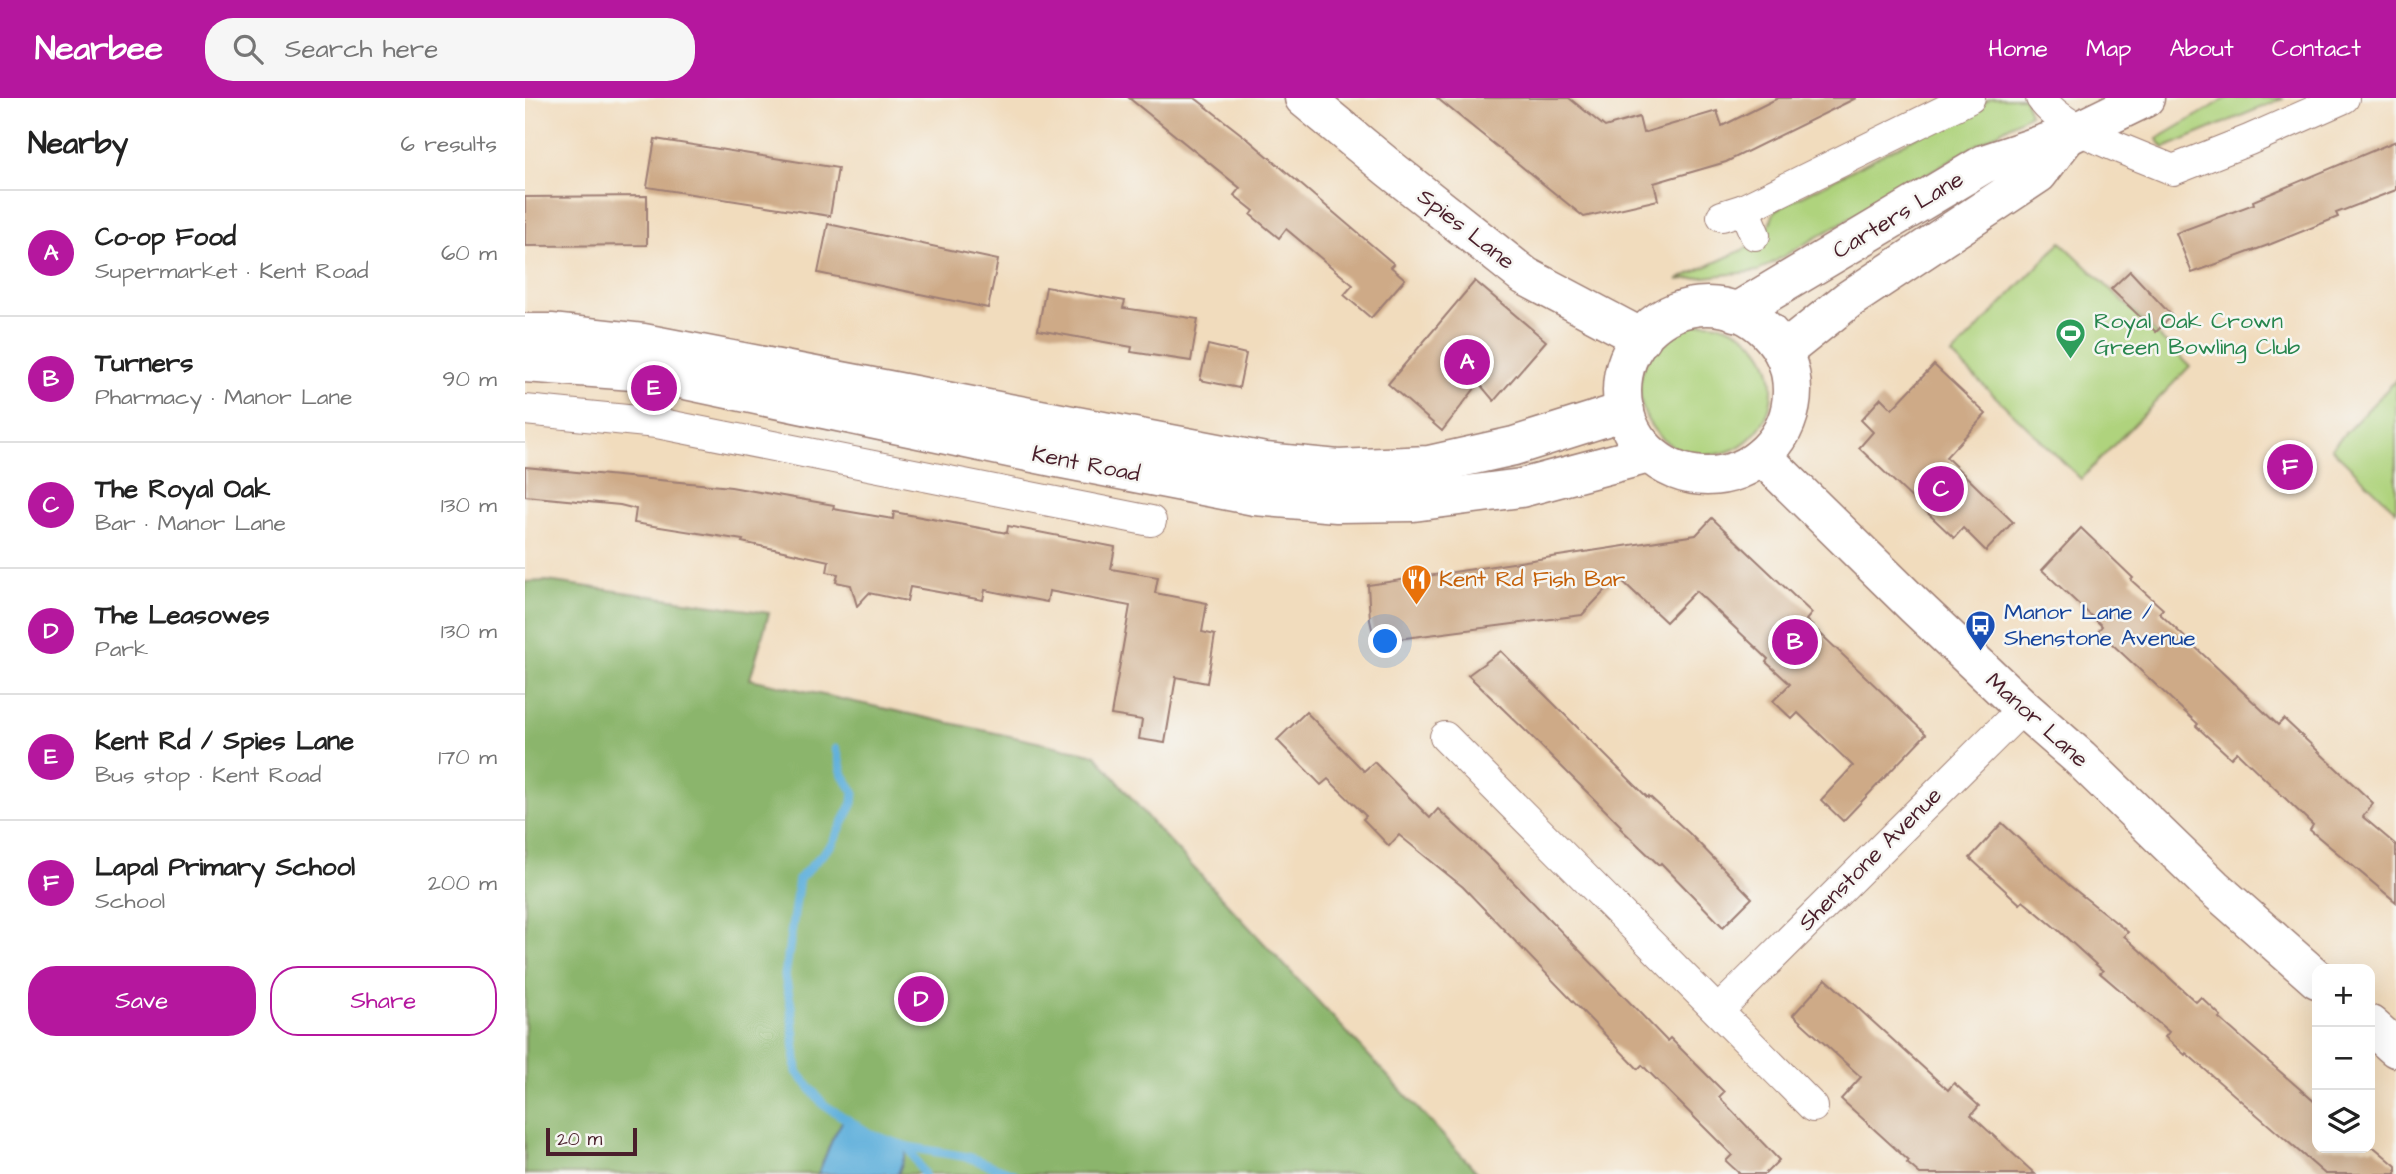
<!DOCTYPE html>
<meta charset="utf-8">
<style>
body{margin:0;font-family:"Architects Daughter",sans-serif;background:#f6f6f6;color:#222}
.controls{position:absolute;right:21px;bottom:21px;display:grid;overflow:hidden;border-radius:14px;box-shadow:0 7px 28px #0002}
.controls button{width:63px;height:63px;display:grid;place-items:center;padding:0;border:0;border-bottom:2px solid #e0e0e0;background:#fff;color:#222;font:35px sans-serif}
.scale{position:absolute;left:21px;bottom:18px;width:91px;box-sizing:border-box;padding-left:7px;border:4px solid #4a1f2b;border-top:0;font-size:19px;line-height:24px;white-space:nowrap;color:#4a1f2b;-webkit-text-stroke:5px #f6f6f2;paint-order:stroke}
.you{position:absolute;left:861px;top:544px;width:24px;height:24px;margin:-18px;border:5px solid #fff;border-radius:50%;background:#1a73e8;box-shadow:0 0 0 10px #1a73e833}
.badge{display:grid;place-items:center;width:46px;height:46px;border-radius:50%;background:#b5179e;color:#fff;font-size:23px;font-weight:700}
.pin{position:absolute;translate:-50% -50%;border:4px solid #fff;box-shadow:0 2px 7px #0006}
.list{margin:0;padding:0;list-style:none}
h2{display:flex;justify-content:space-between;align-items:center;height:91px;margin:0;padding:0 28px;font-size:30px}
h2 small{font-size:23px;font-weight:400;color:#767676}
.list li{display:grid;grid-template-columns:46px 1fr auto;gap:21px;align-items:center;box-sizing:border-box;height:126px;padding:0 28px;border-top:2px solid #e0e0e0}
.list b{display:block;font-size:26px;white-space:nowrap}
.list p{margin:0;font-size:23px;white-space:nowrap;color:#767676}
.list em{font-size:23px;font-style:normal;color:#767676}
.actions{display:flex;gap:14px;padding:21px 28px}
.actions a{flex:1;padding:16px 0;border:2px solid #b5179e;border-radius:28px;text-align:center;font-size:24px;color:#b5179e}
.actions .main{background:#b5179e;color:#fff}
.icon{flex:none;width:38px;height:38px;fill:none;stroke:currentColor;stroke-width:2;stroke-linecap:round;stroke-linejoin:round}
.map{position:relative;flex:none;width:1871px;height:1076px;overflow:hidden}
header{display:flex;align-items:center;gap:42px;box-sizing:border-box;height:98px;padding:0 35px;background:#b5179e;color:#fff}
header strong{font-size:33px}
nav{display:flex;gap:38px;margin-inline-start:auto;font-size:24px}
.search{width:490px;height:63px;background:#f6f6f6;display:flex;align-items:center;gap:18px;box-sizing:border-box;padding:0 24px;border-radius:28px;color:#767676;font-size:26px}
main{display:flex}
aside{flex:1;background:#fff}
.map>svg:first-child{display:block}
.green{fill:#afd37d;stroke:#7c7954;stroke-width:2}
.forest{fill:#8bb56c;stroke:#6a6a4c;stroke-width:2}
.water{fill:#62b1dc;stroke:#566884;stroke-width:2}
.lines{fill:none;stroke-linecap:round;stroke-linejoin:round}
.stream{stroke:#62b1dc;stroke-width:9}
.building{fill:#ceaa87}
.street-casing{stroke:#9e7e74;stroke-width:32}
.secondary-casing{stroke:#9e7e74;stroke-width:41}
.street{stroke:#fff;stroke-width:30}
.secondary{stroke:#fff;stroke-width:38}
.labels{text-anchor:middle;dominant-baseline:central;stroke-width:5;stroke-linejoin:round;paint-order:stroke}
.street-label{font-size:23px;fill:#4a1f2b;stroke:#f6f6f2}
.leisure-label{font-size:23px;fill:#27864d;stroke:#f6f6f2;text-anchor:start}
.food-label{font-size:23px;fill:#c56008;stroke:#f6f6f2;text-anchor:start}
.transit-label{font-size:23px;fill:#164399;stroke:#f6f6f2;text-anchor:start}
</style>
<header>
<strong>Nearbee</strong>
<div class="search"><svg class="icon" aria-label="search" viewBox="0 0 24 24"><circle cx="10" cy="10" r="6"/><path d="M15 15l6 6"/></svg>Search here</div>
<nav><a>Home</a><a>Map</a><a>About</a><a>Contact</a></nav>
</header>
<main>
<aside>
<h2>Nearby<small>6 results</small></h2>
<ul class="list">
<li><span class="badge">A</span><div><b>Co-op Food</b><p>Supermarket · Kent Road</p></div><em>60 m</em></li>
<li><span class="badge">B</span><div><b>Turners</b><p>Pharmacy · Manor Lane</p></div><em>90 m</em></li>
<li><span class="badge">C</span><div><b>The Royal Oak</b><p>Bar · Manor Lane</p></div><em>130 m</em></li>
<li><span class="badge">D</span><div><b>The Leasowes</b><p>Park</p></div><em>130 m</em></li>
<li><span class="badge">E</span><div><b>Kent Rd / Spies Lane</b><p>Bus stop · Kent Road</p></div><em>170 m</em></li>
<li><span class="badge">F</span><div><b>Lapal Primary School</b><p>School</p></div><em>200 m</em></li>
</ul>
<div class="actions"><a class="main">Save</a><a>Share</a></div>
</aside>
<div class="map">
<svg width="1871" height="1076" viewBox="0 0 1871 1076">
<rect width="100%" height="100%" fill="#f6f6f2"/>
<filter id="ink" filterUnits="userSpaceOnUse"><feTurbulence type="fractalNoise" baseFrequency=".0143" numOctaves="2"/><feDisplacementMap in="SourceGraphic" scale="14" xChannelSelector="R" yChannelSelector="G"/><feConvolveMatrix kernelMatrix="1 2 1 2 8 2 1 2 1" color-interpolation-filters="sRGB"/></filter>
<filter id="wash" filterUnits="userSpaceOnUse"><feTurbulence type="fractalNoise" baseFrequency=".00686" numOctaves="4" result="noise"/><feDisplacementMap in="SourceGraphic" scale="28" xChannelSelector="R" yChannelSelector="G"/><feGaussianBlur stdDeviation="1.57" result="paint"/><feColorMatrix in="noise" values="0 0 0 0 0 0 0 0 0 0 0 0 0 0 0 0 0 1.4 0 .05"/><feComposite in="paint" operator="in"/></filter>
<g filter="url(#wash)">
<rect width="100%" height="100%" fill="#f1dcbd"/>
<!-- green -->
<g class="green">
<path d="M 1466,0 L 1499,0 L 1505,16 L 1233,173 L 1152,182 L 1239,142 L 1250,112 Z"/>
<path d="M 1702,0 L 1759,0 L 1639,50 L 1632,41 Z"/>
<path d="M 1536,144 L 1665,268 L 1556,381 L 1427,257 Z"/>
<circle cx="1181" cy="291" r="66"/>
<path d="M 1871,282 L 1871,413 L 1806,350 Z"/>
</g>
<!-- forest -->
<path class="forest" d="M 22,483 L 244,515 L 225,581 L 571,657 L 628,726 L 954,1076 L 373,1076 L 382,1049 L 347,1037 L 320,1020 L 307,1042 L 293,1076 L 0,1076 L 0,484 Z"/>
<!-- water -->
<path class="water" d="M 319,1020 L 347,1037 L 383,1049 L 373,1076 L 293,1076 L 307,1042 Z"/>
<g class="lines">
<!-- stream -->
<g class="stream">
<path d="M 311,651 L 318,677 L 329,694 L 328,705 L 307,746 L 274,781 L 260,878 L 266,908 L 272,974 L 299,1007 L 347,1037 L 383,1049 L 399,1076"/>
<path d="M 383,1049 L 443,1059 L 488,1076"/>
</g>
</g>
<g id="blocks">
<!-- building -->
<g class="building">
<path d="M 604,0 L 670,0 L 725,43 L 869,166 L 866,169 L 880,181 L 846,220 L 819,197 L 828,187 L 761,131 L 754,140 L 726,117 L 729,113 L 709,97 L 715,90 Z"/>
<path d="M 912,0 L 1044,0 L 1080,29 L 1114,19 L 1118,35 L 1192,13 L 1197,28 L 1253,0 L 1331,0 L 1201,64 L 1129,85 L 1133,102 L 1059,119 Z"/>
<path d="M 130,41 L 313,70 L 305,118 L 122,89 Z"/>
<path d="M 1871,43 L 1871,92 L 1811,115 L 1813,119 L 1746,146 L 1667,175 L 1651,135 L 1729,106 L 1728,103 Z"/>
<path d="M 122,98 L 122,147 L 0,148 L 0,99 Z"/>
<path d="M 303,126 L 473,162 L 463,210 L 293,175 Z"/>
<path d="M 1605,173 L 1647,218 L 1631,234 L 1586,191 Z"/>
<path d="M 950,183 L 1021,243 L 969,303 L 954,285 L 917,333 L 863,286 Z"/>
<path d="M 521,189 L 600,203 L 598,210 L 673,221 L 666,263 L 606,254 L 607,249 L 513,232 Z"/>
<path d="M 683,247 L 721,256 L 714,290 L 675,282 Z"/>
<path d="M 1409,267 L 1461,316 L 1421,359 L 1488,424 L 1461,453 L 1438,430 L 1429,440 L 1334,350 L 1348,334 L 1336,322 L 1356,300 L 1367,311 Z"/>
<path d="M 0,369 L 206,389 L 309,407 L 308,411 L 368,421 L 369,414 L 482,435 L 483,428 L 590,449 L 586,471 L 633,479 L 630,495 L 682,505 L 677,534 L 690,537 L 682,585 L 651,579 L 640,645 L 614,641 L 617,622 L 586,617 L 605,508 L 524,493 L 522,504 L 460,492 L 458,502 L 385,489 L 382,503 L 344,495 L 332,508 L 326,487 L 311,484 L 313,476 L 302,474 L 304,463 L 217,444 L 218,442 L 109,425 L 111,411 L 95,407 L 0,398 Z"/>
<path d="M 1187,420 L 1287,515 L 1281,522 L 1401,636 L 1318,723 L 1296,702 L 1328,668 L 1273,615 L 1267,621 L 1248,603 L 1265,586 L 1241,564 L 1243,561 L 1171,493 L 1141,524 L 1093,479 L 1057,517 L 850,544 L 845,522 L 843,487 L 1171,437 Z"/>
<path d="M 1556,430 L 1608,480 L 1606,482 L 1638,511 L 1634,515 L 1753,627 L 1759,621 L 1848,705 L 1838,719 L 1871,747 L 1871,804 L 1785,732 L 1788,727 L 1712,654 L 1706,660 L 1671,628 L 1673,626 L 1573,533 L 1577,528 L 1517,472 Z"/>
<path d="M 976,553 L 1123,700 L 1124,698 L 1165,736 L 1227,800 L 1198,829 L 1136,765 L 1134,767 L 1095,730 L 1096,728 L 1006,638 L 943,577 Z"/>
<path d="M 781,614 L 839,673 L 849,664 L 905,720 L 913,711 L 967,762 L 1142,943 L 1145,940 L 1199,994 L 1194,999 L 1254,1062 L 1240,1076 L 1215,1076 L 1201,1063 L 1207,1057 L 1117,967 L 1113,971 L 938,789 L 874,737 L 864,748 L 838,721 L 841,718 L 803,681 L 796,687 L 752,642 Z"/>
<path d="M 1477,725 L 1544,787 L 1603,834 L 1599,838 L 1671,904 L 1676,899 L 1696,918 L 1694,920 L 1792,1006 L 1792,1050 L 1850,1050 L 1871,1068 L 1871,1076 L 1800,1076 L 1661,955 L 1660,957 L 1640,939 L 1644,934 L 1575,875 L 1578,873 L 1533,832 L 1498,803 L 1495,806 L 1445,760 Z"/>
<path d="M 1301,881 L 1423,992 L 1429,985 L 1454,1008 L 1446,1017 L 1510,1076 L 1395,1076 L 1382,1065 L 1384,1063 L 1316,1001 L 1336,979 L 1268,917 Z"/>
</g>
</g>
</g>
<g filter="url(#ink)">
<use href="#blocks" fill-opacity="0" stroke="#9e7e74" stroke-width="2"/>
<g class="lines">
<defs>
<g id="street">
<path d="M 1516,0 C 1537,33 1612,56 1648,72 L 1724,42 L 1819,0"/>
<path d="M 1219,111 L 1230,137"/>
<path d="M 1197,118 L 1219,111 L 1445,0"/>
<path d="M 0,312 L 132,325 L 626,423"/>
<path d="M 920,639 L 1288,1009"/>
<path d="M 1193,913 L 1498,610"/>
</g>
<g id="secondary">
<path d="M 779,0 L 865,71 L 1000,178 L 1117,240"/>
<circle cx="1182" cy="293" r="85"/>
<path d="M 1211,214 L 1459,66 L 1542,38 L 1620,0"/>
<path d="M 0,235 L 26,235 L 118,245 L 740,364 L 813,371 L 904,367 L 989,348 L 1100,313"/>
<path d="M 1258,254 L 1323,202 L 1513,76 L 1542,38"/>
<path d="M 0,265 L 122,274 L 532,360 L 730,398 L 812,405 L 888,404 L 996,390 L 1124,356"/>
<path d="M 1237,358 L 1390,508 L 1498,610 L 1555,660 L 1688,789 L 1792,881"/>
<path d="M 1845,927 L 1871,950"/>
</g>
</defs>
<!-- street casing -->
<use href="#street" class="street-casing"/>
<!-- secondary casing -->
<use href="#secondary" class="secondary-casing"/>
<!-- street -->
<use href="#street" class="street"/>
<!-- secondary -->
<use href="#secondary" class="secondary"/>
</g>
</g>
<!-- icons -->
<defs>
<symbol id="stadium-pin" viewBox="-11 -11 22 30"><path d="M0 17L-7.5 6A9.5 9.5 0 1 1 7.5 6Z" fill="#2e9e5b" stroke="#f6f6f2"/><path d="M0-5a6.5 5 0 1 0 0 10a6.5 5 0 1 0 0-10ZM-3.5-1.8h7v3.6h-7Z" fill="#fff"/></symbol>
<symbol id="restaurant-pin" viewBox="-11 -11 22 30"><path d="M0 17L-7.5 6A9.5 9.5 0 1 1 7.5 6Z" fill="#e8710a" stroke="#f6f6f2"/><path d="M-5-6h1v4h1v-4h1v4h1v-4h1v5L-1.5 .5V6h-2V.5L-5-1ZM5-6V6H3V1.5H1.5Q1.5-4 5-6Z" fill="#fff"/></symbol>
<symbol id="bus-pin" viewBox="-11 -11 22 30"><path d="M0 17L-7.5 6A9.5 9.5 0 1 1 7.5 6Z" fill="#1a4fb4" stroke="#f6f6f2"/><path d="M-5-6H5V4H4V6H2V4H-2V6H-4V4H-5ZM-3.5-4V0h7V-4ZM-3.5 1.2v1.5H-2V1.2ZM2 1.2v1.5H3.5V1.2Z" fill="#fff"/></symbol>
</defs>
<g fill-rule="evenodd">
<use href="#stadium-pin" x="1528" y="218" width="35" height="47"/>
<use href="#restaurant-pin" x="874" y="464" width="35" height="47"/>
<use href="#bus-pin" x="1438" y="510" width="35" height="47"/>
</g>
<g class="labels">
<!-- street labels -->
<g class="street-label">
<text transform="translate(1373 117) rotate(-31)">Carters Lane</text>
<text transform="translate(941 131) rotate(38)">Spies Lane</text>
<text transform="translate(561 366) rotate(11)">Kent Road</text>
<text transform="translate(1512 622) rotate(42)">Manor Lane</text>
<text transform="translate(1345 761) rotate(-45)">Shenstone Avenue</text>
</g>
<!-- leisure labels -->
<g class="leisure-label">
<text x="1569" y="223">Royal Oak Crown<tspan x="1569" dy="26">Green Bowling Club</tspan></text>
</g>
<!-- food labels -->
<g class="food-label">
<text x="914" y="481">Kent Rd Fish Bar</text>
</g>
<!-- transit labels -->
<g class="transit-label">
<text x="1479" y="514">Manor Lane /<tspan x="1479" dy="26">Shenstone Avenue</tspan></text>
</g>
</g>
</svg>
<div class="controls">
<button>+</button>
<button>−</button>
<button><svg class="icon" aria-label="layers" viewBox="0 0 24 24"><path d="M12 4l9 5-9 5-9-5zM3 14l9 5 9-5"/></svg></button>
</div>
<div class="scale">20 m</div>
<div class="you"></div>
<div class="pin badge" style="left:942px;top:264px">A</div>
<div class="pin badge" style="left:1270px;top:544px">B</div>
<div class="pin badge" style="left:1416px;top:391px">C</div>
<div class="pin badge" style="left:396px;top:901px">D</div>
<div class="pin badge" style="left:129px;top:290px">E</div>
<div class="pin badge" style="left:1765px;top:369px">F</div>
</div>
</main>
